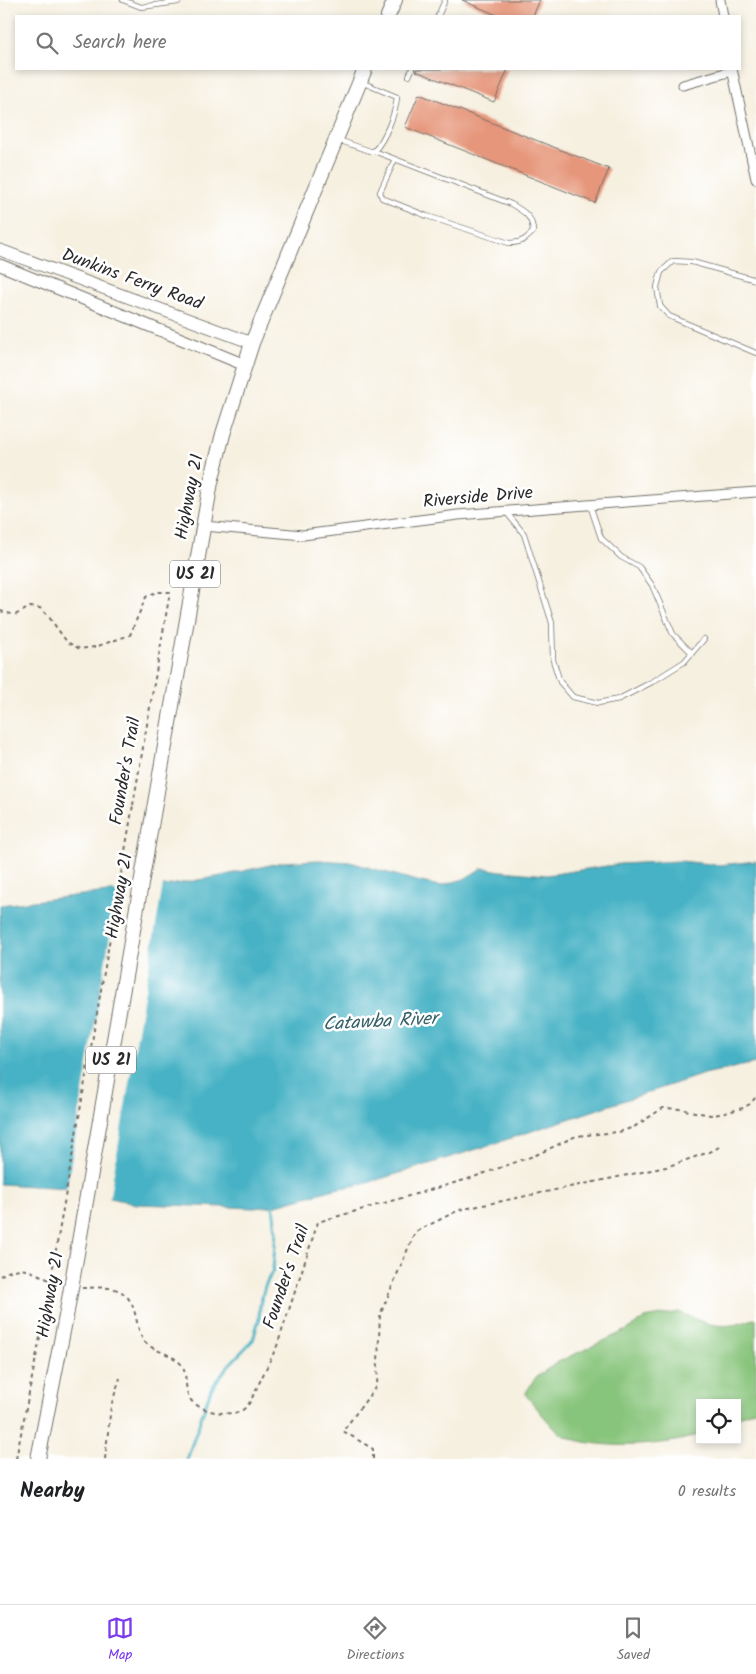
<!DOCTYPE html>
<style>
body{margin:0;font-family:Kalam,sans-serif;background:#f6f6f6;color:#202124}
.controls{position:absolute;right:15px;bottom:15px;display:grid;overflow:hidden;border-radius:0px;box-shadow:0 2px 8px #0003}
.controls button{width:45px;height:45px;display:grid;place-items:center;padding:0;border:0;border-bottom:1px solid #e0e0e0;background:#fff;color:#202124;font:25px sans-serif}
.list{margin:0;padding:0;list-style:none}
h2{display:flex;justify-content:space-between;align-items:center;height:65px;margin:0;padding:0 20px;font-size:21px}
h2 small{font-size:16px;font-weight:400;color:#757577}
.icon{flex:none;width:28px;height:28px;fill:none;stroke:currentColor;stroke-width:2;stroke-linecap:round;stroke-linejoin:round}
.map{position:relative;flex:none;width:756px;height:1459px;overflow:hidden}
.search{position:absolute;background:#fff;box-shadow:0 2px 8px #0003;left:15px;right:15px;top:15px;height:55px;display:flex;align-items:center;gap:12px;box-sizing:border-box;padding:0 18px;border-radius:0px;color:#757577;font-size:19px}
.sheet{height:145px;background:#fff}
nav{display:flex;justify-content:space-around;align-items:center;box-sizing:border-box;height:70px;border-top:1px solid #e0e0e0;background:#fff;font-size:14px;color:#757577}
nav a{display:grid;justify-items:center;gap:2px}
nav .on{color:#7c3aed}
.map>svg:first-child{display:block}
.green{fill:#88c57b;stroke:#5a7853}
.water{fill:#47b2c5;stroke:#396e78}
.pier{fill:#f6f0e0}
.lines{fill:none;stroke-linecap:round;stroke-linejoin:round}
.stream{stroke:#47b2c5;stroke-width:3}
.building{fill:#e6967a}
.service-casing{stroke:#72706a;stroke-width:6}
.minor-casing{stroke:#72706a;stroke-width:11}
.tertiary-casing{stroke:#72706a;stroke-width:13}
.primary-casing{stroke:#72706a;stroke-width:16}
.path{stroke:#72706a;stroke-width:2;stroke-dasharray:4 4;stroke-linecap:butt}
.service{stroke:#fff;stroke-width:4.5}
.minor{stroke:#fff;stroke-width:9}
.tertiary{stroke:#fff;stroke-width:11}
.primary{stroke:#fff;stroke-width:14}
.primary-bridge-casing{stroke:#72706a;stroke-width:16;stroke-linecap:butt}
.path-bridge{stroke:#72706a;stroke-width:2;stroke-dasharray:4 4;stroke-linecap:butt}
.primary-bridge{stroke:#fff;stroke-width:14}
.labels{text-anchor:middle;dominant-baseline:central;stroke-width:5;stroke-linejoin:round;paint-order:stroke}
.shield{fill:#fff;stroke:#6b6b6b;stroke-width:1}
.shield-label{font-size:16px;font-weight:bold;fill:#2b2b2b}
.street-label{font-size:18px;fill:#2b2b2b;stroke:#fff}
.water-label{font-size:19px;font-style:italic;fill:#366169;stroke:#fff}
</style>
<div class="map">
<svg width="756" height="1459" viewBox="0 0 756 1459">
<rect width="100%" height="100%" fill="#fff"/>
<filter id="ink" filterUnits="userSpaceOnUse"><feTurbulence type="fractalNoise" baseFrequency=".02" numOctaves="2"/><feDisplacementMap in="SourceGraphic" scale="10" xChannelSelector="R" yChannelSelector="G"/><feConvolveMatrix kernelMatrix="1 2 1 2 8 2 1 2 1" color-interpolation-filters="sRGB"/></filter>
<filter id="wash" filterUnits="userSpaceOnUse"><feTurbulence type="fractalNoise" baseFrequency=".0096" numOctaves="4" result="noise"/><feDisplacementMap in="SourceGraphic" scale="20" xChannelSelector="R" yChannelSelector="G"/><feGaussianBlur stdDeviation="1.12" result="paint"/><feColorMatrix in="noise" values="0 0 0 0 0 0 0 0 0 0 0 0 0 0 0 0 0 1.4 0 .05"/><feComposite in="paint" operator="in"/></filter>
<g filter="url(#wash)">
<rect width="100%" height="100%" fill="#f6f0e0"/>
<!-- green -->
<path class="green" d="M 679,1312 C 710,1326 723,1331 756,1318 L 756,1409 L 737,1418 L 737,1403 L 700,1403 L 700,1434 C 671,1447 589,1451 561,1434 C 553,1429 533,1403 525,1394 L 536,1377 L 558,1362 L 627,1330 L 645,1318 Z"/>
<!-- water -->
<path class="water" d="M 319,860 L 350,862 L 413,880 L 439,886 L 464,879 L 482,868 L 501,871 L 547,875 L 620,864 L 680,861 L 720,865 L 756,861 L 756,1063 L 704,1074 L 487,1146 L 364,1184 L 335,1189 L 273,1206 L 254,1208 L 137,1204 L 67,1188 L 0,1184 L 0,905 L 107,892 L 136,891 L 221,876 L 283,862 Z"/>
<!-- pier -->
<path class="pier" d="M 163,884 L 109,1201 L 66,1191 L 118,889 L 136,888 Z"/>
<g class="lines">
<!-- stream -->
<path class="stream" d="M 187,1459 L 211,1389 L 227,1367 L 253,1340 L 259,1319 L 260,1304 L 265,1286 L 273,1270 L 276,1231 L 273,1206"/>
</g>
<g id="blocks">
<!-- building -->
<g class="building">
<path d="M 462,0 L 540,0 L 533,16 L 499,16 Z"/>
<path d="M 416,69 L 508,69 L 494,102 L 416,71 Z"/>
<path d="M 419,94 L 609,169 L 595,203 L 405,127 Z"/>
</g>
</g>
</g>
<g filter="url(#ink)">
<use href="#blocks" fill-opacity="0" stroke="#72706a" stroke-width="1"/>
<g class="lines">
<defs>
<g id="service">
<path d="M 123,0 L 141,7 L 178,2 L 180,0"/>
<path d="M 438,16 L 445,0"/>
<path d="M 409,76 L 412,69"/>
<path d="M 338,140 L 370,151 L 374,151 C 385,140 396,112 397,97 L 361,82"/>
<path d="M 374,151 L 511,204 C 523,211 533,216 533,232 C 525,240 521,243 509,243 L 427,216 L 382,198 L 380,192 L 395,159"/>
<path d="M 756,280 L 692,262 L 673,261 L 661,272 L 657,287 L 660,306 L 669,316 L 756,353"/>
<path d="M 590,505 L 601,538 L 621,557 L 639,567 L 652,585 L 673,634 L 692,653"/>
<path d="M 507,513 L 524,534 L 552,623 L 553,660 L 560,682 L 573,697 L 598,703 L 619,699 L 652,682 L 684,662 L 704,639"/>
</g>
<g id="minor">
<path d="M 720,0 L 723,16"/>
<path d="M 732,69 L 756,179"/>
<path d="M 683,85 L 732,71"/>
<path d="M 204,526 L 303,535 L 458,515 L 756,492"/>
</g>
<g id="tertiary">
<path d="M 0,250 L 252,343"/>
<path d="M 0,265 L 245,365"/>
</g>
<g id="primary">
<path d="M 388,16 L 395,0"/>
<path d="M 154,809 L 211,482 L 223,434 L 252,343 L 365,69"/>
<path d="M 38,1459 L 67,1311"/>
</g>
</defs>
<!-- service casing -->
<use href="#service" class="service-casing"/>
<!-- minor casing -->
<use href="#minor" class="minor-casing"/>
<!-- tertiary casing -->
<use href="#tertiary" class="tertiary-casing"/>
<!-- primary casing -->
<use href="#primary" class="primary-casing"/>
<!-- path -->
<g class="path">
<path d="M 0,611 L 15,615 L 30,607 L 40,608 L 49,617 L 67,642 L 80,649 L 95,647 L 130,635 L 146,597 L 156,592 L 170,592 L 133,805"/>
<path d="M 0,1276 C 25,1260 37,1277 60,1284"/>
<path d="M 82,1288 C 95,1288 112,1285 123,1293 C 139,1305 134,1329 145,1342 C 154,1352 172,1353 181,1364 C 188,1374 184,1387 189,1397 C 195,1411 229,1417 241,1411 C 246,1408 249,1404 251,1400 L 277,1346 L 318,1222 L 468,1179 L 536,1155 L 576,1136 L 619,1132 L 634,1127 L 663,1108 L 680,1109 L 710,1115 L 721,1114 L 743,1108 L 750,1104 L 756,1097"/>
<path d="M 16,1459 L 46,1307"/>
<path d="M 105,1459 L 111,1406 L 120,1378"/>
<path d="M 373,1459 L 373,1449 L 343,1431 L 377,1385 L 380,1315 L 415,1232 L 459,1210 L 666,1167 L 712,1151 L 719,1147"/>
</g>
<!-- service -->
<use href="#service" class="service"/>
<!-- minor -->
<use href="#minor" class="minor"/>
<!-- tertiary -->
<use href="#tertiary" class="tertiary"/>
<!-- primary -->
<use href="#primary" class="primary"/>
<defs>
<path id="primary-bridge" d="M 67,1311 L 154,809"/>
</defs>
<!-- primary-bridge casing -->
<use href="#primary-bridge" class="primary-bridge-casing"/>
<!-- path-bridge -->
<path class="path-bridge" d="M 46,1307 L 133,805"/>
<!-- primary-bridge -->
<use href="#primary-bridge" class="primary-bridge"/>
</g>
</g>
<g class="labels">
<!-- shield labels -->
<g class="shield">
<rect x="170" y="560.5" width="50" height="27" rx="4"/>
<rect x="86" y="1046.5" width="50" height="27" rx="4"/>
</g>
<g class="shield-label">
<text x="195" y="574">US 21</text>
<text x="111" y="1060">US 21</text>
</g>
<!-- street labels -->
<g class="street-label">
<text transform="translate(132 280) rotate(20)">Dunkins Ferry Road</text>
<text transform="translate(190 497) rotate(-79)">Highway 21</text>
<text transform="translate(478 498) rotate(-5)">Riverside Drive</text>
<text transform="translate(126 771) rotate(-80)">Founder's Trail</text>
<text transform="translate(120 896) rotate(-80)">Highway 21</text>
<text transform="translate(287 1277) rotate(-71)">Founder's Trail</text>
<text transform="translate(51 1295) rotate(-80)">Highway 21</text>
</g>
<!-- water labels -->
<g class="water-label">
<text transform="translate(380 1022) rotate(-3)">Catawba River</text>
</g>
</g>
</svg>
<div class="controls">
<button><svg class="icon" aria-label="locate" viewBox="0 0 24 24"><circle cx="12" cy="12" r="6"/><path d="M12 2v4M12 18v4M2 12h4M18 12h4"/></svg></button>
</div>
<div class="search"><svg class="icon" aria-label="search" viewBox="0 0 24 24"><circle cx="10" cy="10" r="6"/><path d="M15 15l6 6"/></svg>Search here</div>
</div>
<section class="sheet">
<h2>Nearby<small>0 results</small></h2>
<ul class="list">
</ul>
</section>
<nav>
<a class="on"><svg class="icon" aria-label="map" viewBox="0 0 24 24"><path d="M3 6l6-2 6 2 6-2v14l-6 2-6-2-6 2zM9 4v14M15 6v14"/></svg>Map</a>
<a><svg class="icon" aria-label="directions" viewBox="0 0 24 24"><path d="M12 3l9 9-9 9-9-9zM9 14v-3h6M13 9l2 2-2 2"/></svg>Directions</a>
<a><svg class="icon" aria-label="saved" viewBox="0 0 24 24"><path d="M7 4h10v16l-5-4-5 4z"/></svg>Saved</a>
</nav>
